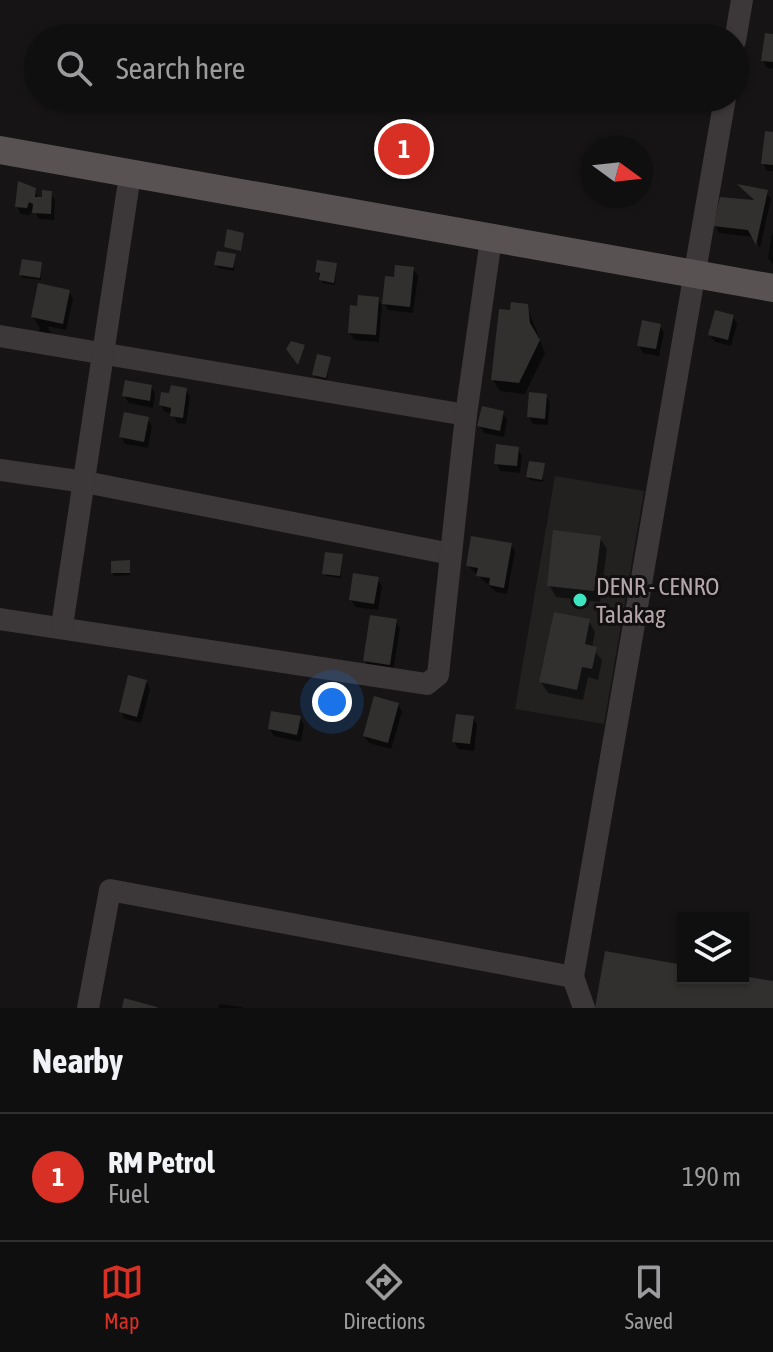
<!DOCTYPE html>
<style>
body{margin:0;font-family:"Asap Condensed",sans-serif;background:#1e1d1d;color:#f1f3f6}
.controls{position:absolute;right:24px;bottom:24px;display:grid;overflow:hidden;border-radius:0px;box-shadow:0 2px 6px #0004}
.controls button{width:72px;height:72px;display:grid;place-items:center;padding:0;border:0;border-bottom:2px solid #302f2f;background:#100f0f;color:#f1f3f6;font:40px sans-serif}
.compass{position:absolute;left:581px;top:136px;width:72px;height:72px;border-radius:50%;background:#100f0f;box-shadow:0 2px 6px #0004;rotate:105deg}
.you{position:absolute;left:332px;top:702px;width:28px;height:28px;margin:-20px;border:6px solid #fff;border-radius:50%;background:#1a73e8;box-shadow:0 0 0 12px #1a73e833}
.badge{display:grid;place-items:center;width:52px;height:52px;border-radius:50%;background:#d93025;color:#fff;font-size:26px;font-weight:700}
.pin{position:absolute;translate:-50% -50%;border:4px solid #fff;box-shadow:0 2px 8px #0006}
.list{margin:0;padding:0;list-style:none}
h2{display:flex;justify-content:space-between;align-items:center;height:104px;margin:0;padding:0 32px;font-size:34px}
h2 small{font-size:26px;font-weight:400;color:#9c9c9e}
.list li{display:grid;grid-template-columns:52px 1fr auto;gap:24px;align-items:center;box-sizing:border-box;height:128px;padding:0 32px;border-top:2px solid #302f2f}
.list b{display:block;font-size:30px;white-space:nowrap}
.list p{margin:0;font-size:26px;white-space:nowrap;color:#9c9c9e}
.list em{font-size:26px;font-style:normal;color:#9c9c9e}
.icon{flex:none;width:44px;height:44px;fill:none;stroke:currentColor;stroke-width:2;stroke-linecap:round;stroke-linejoin:round}
.map{position:relative;flex:none;width:773px;height:1008px;overflow:hidden}
.search{position:absolute;background:#100f0f;box-shadow:0 2px 6px #0004;left:24px;right:24px;top:24px;height:88px;display:flex;align-items:center;gap:20px;box-sizing:border-box;padding:0 28px;border-radius:44px;color:#9c9c9e;font-size:30px}
.sheet{height:232px;background:#100f0f}
nav{display:flex;justify-content:space-around;align-items:center;box-sizing:border-box;height:112px;border-top:2px solid #302f2f;background:#100f0f;font-size:22px;color:#9c9c9e}
nav a{display:grid;justify-items:center;gap:4px}
nav .on{color:#d93025}
.map>svg:first-child{display:block}
.built{fill:#232020}
.shadow{fill:#0007}
.building{fill:#322f2f}
.lines{fill:none;stroke-linecap:round;stroke-linejoin:round}
.minor{stroke:#3c3738;stroke-width:22}
.major{stroke:#595252;stroke-width:28}
.poi-dot{fill:#3de5c1;stroke:#110f0f;stroke-width:3}
.labels{text-anchor:middle;dominant-baseline:central;stroke-width:6;stroke-linejoin:round;paint-order:stroke}
.poi-label{font-size:24px;fill:#b5a7a9;stroke:#110f0f;text-anchor:start}
</style>
<div class="map">
<svg width="773" height="1008" viewBox="0 0 773 1008">
<rect width="100%" height="100%" fill="#161414"/>
<!-- built -->
<path class="built" d="M 555,476 L 644,491 L 604,724 L 515,709 Z"/>
<!-- shadow -->
<g class="shadow">
<path d="M 773,36 L 773,69 L 767,68 L 763,61 Z"/>
<path d="M 773,134 L 773,171 L 767,171 L 763,163 Z"/>
<path d="M 741,187 L 766,192 L 771,199 L 760,248 L 754,237 L 719,233 L 715,226 L 755,202 Z"/>
<path d="M 34,189 L 39,199 L 50,193 L 55,200 L 54,220 L 39,219 L 33,209 L 30,215 L 21,214 L 17,207 Z"/>
<path d="M 772,234 L 773,234 L 773,265 L 768,258 Z"/>
<path d="M 235,256 L 234,271 L 218,268 L 216,265 Z"/>
<path d="M 41,264 L 41,280 L 23,278 L 21,275 Z"/>
<path d="M 336,265 L 335,285 L 323,283 L 317,272 Z"/>
<path d="M 413,269 L 418,276 L 413,313 L 388,310 L 384,303 L 396,279 Z"/>
<path d="M 69,292 L 73,299 L 66,330 L 47,326 L 51,333 L 48,347 L 35,339 L 40,328 L 33,317 Z"/>
<path d="M 378,299 L 382,306 L 379,342 L 354,340 L 350,333 L 359,308 Z"/>
<path d="M 527,306 L 545,353 L 525,394 L 500,391 L 493,380 L 511,313 Z"/>
<path d="M 733,317 L 737,324 L 731,346 L 715,342 L 710,335 Z"/>
<path d="M 659,325 L 664,333 L 659,356 L 643,353 L 639,346 Z"/>
<path d="M 329,359 L 327,380 L 316,377 L 314,374 Z"/>
<path d="M 151,386 L 155,394 L 153,408 L 129,403 L 124,396 Z"/>
<path d="M 186,390 L 190,397 L 186,424 L 177,423 L 173,414 L 165,412 L 161,405 L 171,395 Z"/>
<path d="M 546,396 L 550,403 L 548,425 L 533,424 L 529,417 Z"/>
<path d="M 503,413 L 507,420 L 504,437 L 484,433 L 480,426 Z"/>
<path d="M 147,419 L 152,426 L 148,448 L 125,444 L 121,436 Z"/>
<path d="M 518,449 L 522,456 L 520,473 L 500,471 L 496,463 Z"/>
<path d="M 543,465 L 543,482 L 530,480 L 528,477 Z"/>
<path d="M 600,538 L 607,549 L 600,602 L 556,597 L 549,585 Z"/>
<path d="M 511,545 L 515,552 L 507,594 L 496,592 L 468,566 Z"/>
<path d="M 342,556 L 341,578 L 326,576 L 325,573 Z"/>
<path d="M 129,562 L 130,575 L 114,576 L 113,573 Z"/>
<path d="M 377,579 L 382,586 L 378,610 L 355,607 L 351,599 Z"/>
<path d="M 396,621 L 400,628 L 393,672 L 369,668 L 365,661 Z"/>
<path d="M 589,621 L 595,632 L 592,648 L 602,660 L 598,680 L 588,677 L 583,700 L 548,693 L 541,682 Z"/>
<path d="M 146,681 L 150,689 L 141,723 L 125,719 L 121,712 Z"/>
<path d="M 398,704 L 402,712 L 391,749 L 369,743 L 365,736 Z"/>
<path d="M 300,718 L 304,725 L 301,742 L 274,736 L 270,729 Z"/>
<path d="M 473,718 L 477,725 L 474,751 L 458,749 L 454,741 Z"/>
<path d="M 219,1004 L 242,1007 L 243,1008 L 219,1008 Z"/>
</g>
<!-- building -->
<g class="building">
<path d="M 765,33 L 773,34 L 773,62 L 761,61 Z"/>
<path d="M 765,131 L 773,132 L 773,165 L 761,164 Z"/>
<path d="M 18,181 L 36,188 L 35,197 L 42,197 L 42,190 L 52,191 L 51,214 L 32,213 L 33,204 L 29,202 L 27,208 L 15,207 Z"/>
<path d="M 737,184 L 768,190 L 756,245 L 748,230 L 713,226 L 720,197 L 754,200 Z"/>
<path d="M 227,229 L 244,233 L 241,251 L 224,247 Z"/>
<path d="M 217,251 L 236,254 L 233,268 L 214,265 Z"/>
<path d="M 22,259 L 42,262 L 40,278 L 19,275 Z"/>
<path d="M 317,260 L 337,263 L 334,283 L 319,280 L 320,273 L 315,272 Z"/>
<path d="M 395,265 L 414,267 L 410,307 L 382,304 L 385,276 L 394,277 Z"/>
<path d="M 38,283 L 70,290 L 63,324 L 31,317 Z"/>
<path d="M 358,295 L 379,297 L 376,335 L 348,333 L 350,305 L 357,306 Z"/>
<path d="M 511,302 L 528,304 L 530,323 L 540,340 L 519,383 L 491,380 L 499,309 L 510,310 Z"/>
<path d="M 715,310 L 734,315 L 728,340 L 708,335 Z"/>
<path d="M 642,320 L 661,324 L 656,349 L 637,346 Z"/>
<path d="M 291,341 L 305,345 L 298,365 L 286,349 Z"/>
<path d="M 317,354 L 331,357 L 326,378 L 312,375 Z"/>
<path d="M 125,380 L 152,385 L 150,401 L 122,396 Z"/>
<path d="M 171,385 L 187,388 L 183,418 L 170,416 L 171,408 L 159,405 L 161,392 L 169,393 Z"/>
<path d="M 529,392 L 547,394 L 545,419 L 527,417 Z"/>
<path d="M 482,406 L 504,411 L 500,431 L 477,426 Z"/>
<path d="M 124,412 L 149,417 L 144,442 L 119,437 Z"/>
<path d="M 496,444 L 519,447 L 517,466 L 494,464 Z"/>
<path d="M 529,461 L 545,463 L 542,480 L 526,477 Z"/>
<path d="M 553,530 L 601,536 L 594,591 L 547,586 Z"/>
<path d="M 471,536 L 512,543 L 504,588 L 489,585 L 490,578 L 476,576 L 478,568 L 466,566 Z"/>
<path d="M 325,552 L 343,554 L 340,576 L 322,574 Z"/>
<path d="M 130,560 L 130,573 L 111,573 L 111,561 Z"/>
<path d="M 353,573 L 379,577 L 374,604 L 349,600 Z"/>
<path d="M 554,612 L 590,619 L 585,644 L 597,647 L 592,669 L 582,667 L 577,690 L 539,682 Z"/>
<path d="M 370,615 L 397,619 L 390,665 L 363,661 Z"/>
<path d="M 128,675 L 147,680 L 137,717 L 119,712 Z"/>
<path d="M 374,696 L 399,703 L 388,743 L 363,736 Z"/>
<path d="M 271,711 L 301,716 L 297,735 L 268,729 Z"/>
<path d="M 456,714 L 474,716 L 470,744 L 452,742 Z"/>
<path d="M 605,951 L 683,965 L 683,978 L 743,976 L 773,981 L 773,1008 L 595,1008 Z"/>
<path d="M 124,998 L 157,1007 L 157,1008 L 122,1008 Z"/>
</g>
<g class="lines">
<!-- minor -->
<g class="minor">
<path d="M 735,41 L 742,0"/>
<path d="M 0,336 L 466,415"/>
<path d="M 0,470 L 85,482 L 451,554"/>
<path d="M 0,619 L 427,684 L 438,675 L 466,415 L 491,239"/>
<path d="M 62,626 L 130,175"/>
<path d="M 88,1008 L 110,890 L 573,977"/>
<path d="M 584,1008 L 573,977 L 725,98"/>
</g>
<!-- major -->
<path class="major" d="M 0,150 L 773,288"/>
</g>
<!-- markers -->
<circle class="poi-dot" cx="580" cy="600" r="8"/>
<g class="labels">
<!-- poi labels -->
<g class="poi-label">
<text x="596" y="586">DENR - CENRO<tspan x="596" dy="28">Talakag</tspan></text>
</g>
</g>
</svg>
<div class="controls">
<button><svg class="icon" aria-label="layers" viewBox="0 0 24 24"><path d="M12 4l9 5-9 5-9-5zM3 14l9 5 9-5"/></svg></button>
</div>
<svg class="compass" viewBox="-18 -18 36 36"><path d="M0-13l5 13h-10z" fill="#e53935"/><path d="M0 13l5-13h-10z" fill="#9c9c9e"/></svg>
<div class="you"></div>
<div class="pin badge" style="left:404px;top:149px">1</div>
<div class="search"><svg class="icon" aria-label="search" viewBox="0 0 24 24"><circle cx="10" cy="10" r="6"/><path d="M15 15l6 6"/></svg>Search here</div>
</div>
<section class="sheet">
<h2>Nearby<small></small></h2>
<ul class="list">
<li><span class="badge">1</span><div><b>RM Petrol</b><p>Fuel</p></div><em>190 m</em></li>
</ul>
</section>
<nav>
<a class="on"><svg class="icon" aria-label="map" viewBox="0 0 24 24"><path d="M3 6l6-2 6 2 6-2v14l-6 2-6-2-6 2zM9 4v14M15 6v14"/></svg>Map</a>
<a><svg class="icon" aria-label="directions" viewBox="0 0 24 24"><path d="M12 3l9 9-9 9-9-9zM9 14v-3h6M13 9l2 2-2 2"/></svg>Directions</a>
<a><svg class="icon" aria-label="saved" viewBox="0 0 24 24"><path d="M7 4h10v16l-5-4-5 4z"/></svg>Saved</a>
</nav>
